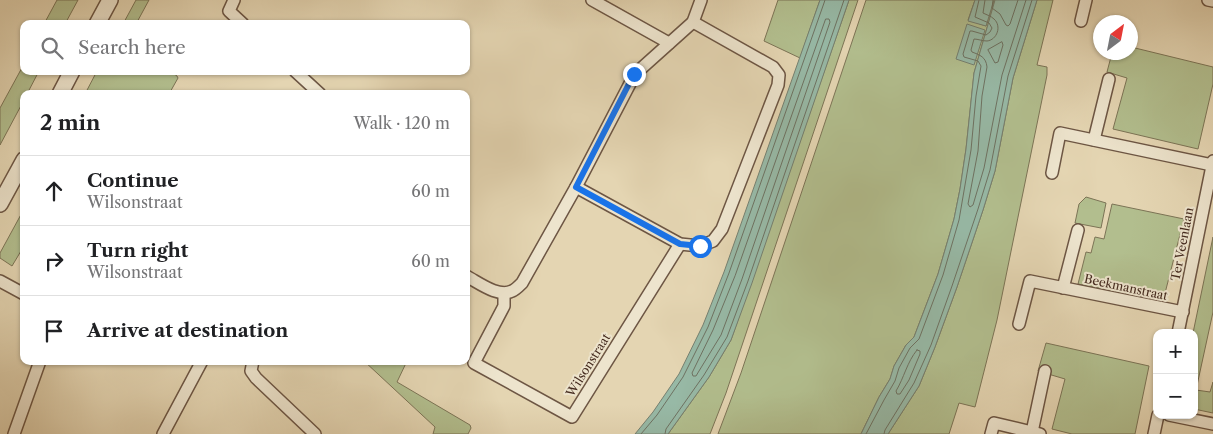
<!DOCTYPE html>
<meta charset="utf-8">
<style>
body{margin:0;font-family:"Libre Caslon Text",serif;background:#f2f2f2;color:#202124}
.controls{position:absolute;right:15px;bottom:15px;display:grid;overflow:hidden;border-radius:10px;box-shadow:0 1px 4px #0004}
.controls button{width:45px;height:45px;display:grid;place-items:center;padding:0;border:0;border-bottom:1px solid #e0e0e0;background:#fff;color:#202124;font:25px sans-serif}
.compass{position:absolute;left:1093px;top:15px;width:45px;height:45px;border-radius:50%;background:#fff;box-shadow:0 1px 4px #0004;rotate:32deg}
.stop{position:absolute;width:15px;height:15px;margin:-11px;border:4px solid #1a73e8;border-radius:50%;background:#fff}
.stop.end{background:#1a73e8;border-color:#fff;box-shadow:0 1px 5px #0008}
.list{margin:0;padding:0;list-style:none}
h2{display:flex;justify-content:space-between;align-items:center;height:65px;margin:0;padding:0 20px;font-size:21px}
h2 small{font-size:16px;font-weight:400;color:#757577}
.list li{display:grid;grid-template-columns:32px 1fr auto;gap:15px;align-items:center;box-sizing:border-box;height:70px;padding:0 20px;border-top:1px solid #e0e0e0}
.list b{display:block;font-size:19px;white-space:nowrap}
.list p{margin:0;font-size:16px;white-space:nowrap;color:#757577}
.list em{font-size:16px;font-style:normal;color:#757577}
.icon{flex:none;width:28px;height:28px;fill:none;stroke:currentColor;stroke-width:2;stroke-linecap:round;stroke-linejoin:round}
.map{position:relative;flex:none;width:1213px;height:434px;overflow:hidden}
.search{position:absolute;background:#fff;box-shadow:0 1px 4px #0004;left:20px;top:20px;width:450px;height:55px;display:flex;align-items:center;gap:12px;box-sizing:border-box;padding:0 18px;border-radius:10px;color:#757577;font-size:19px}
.panel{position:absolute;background:#fff;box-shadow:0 1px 4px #0004;left:20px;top:90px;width:450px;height:275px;border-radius:10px}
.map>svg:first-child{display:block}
.green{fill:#b2be8e;stroke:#7c7456}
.water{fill:#97b9a6;stroke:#768070}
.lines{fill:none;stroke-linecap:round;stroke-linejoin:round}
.shore{stroke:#6e7262;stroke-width:1}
.minor-casing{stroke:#6d5644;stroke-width:14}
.tertiary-casing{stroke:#6d5644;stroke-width:18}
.minor{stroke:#ede4cd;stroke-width:11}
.tertiary{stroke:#ede4cd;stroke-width:15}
.route{stroke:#1a73e8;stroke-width:6}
.labels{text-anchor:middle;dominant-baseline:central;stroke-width:4;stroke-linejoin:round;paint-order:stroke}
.street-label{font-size:12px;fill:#452b1f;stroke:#ede4cd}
</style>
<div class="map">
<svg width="1213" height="434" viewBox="0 0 1213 434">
<rect width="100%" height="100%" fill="#e4d5b2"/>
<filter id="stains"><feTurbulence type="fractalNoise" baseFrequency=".004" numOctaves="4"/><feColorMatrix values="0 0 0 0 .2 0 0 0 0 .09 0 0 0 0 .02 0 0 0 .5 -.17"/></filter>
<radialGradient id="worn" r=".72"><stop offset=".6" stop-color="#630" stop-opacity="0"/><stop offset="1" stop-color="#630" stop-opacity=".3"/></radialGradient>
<!-- green -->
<g class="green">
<path d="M 57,0 L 78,0 L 65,24 L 44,24 Z"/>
<path d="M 136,0 L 149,0 L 136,24 L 123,24 Z"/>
<path d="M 778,0 L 820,0 L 800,58 L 764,41 Z"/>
<path d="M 849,0 L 858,0 L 726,393 L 710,434 L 668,434 L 709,377 L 731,340 Z"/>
<path d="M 866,0 L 975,0 L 968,20 L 986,26 L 994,0 L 995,0 L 974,73 L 966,149 L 960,189 L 954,219 L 938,274 L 914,337 L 906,345 L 894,366 L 890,379 L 879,397 L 861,434 L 718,434 L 741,373 Z"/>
<path d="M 1037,0 L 1053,0 L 1037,65 L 1047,67 L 1047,75 L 997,320 L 975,407 L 959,403 L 949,434 L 888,434 L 919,386 L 935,347 L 957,287 L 983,210 L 995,171 L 1013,78 Z"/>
<path d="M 1131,47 L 1213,67 L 1213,84 L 1198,149 L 1113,129 L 1127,78 L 1107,72 L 1112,53 L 1130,52 Z"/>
<path d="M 24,64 L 24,71 L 39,71 L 27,94 L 24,94 L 24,100 L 0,145 L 0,108 Z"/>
<path d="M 97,71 L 170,71 L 177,76 L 178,78 L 169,94 L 85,94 Z"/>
<path d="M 1086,197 L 1106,203 L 1101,228 L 1075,223 L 1079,204 Z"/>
<path d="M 1112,204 L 1184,219 L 1163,301 L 1078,284 L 1086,252 L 1091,253 L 1095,237 L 1104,239 Z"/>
<path d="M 24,209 L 24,246 L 12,266 L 0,258 L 0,253 Z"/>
<path d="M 1213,237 L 1213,312 L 1196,390 L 1210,392 L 1213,382 L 1213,413 L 1194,409 L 1194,333 L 1193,333 Z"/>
<path d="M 1046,343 L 1149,366 L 1135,434 L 1072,434 L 1052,429 L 1065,379 L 1038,371 Z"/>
<path d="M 364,361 L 407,361 L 397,382 L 470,425 L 471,428 L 468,434 L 433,434 L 435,427 Z"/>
</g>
<!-- water -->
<g class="water">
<path d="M 820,0 L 849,0 L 752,283 L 731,340 L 709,377 L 668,434 L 635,434 L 653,412 L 679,374 L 703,325 L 724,272 Z"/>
<path d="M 975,0 L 994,0 L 986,26 L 968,21 Z"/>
<path d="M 995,0 L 1037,0 L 1013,78 L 995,171 L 983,210 L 957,287 L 935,347 L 919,386 L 888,434 L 861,434 L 879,397 L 890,379 L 894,366 L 906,345 L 914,337 L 938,274 L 954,219 L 960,189 L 966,149 L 974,73 Z"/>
<path d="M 967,24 L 985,30 L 974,65 L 956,59 Z"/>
</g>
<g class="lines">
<!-- shore -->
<g class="shore">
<path d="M 985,0 L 983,13 C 987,15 991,16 994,19 C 1002,26 997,40 987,41 C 982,41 978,39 974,39 L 971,50 L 972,52 C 980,55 986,57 987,67 L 982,96 L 978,151 L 968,204 L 970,207 L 973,205 L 984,168 L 1002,75 L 1026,0"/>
<path d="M 993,0 L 992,8 L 1000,14 L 1006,25 L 1008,26 L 1010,24 L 1018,0"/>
<path d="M 826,19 L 829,19 L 830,22 L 742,279 L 721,335 L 699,371 L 696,376 L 693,376 L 692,373 L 713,330 L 735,276 Z"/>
<path d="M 1002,42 L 1003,45 L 998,62 L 995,63 L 988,50 Z"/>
<path d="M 917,350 L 920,351 L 920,354 L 909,380 L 900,394 L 897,394 L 896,391 C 904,378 907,362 917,350 Z"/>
<path d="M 641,434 L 657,415 L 683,377 L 708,327 L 729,273 L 824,3 L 825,0"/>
<path d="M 665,434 L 666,429 L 704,375 L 727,337 L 748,281 L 844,0"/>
<path d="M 866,434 L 884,400 L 895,381 L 899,368 L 910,348 L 919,339 L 943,275 L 959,220 L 971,150 L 976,96 L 981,66 L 978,61 L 964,57 L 963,54 L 970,31 L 972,31 L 986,35 L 990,32 L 992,28 L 989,23 L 975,17 L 979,0"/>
<path d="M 884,434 L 885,430 L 914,383 L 931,345 L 952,286 L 978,209 L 990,170 L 1008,76 L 1032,0"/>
</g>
<defs>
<g id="minor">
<path d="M 234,0 L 229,11 L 243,24"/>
<path d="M 592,0 L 669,43"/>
<path d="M 1208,0 L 1213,1"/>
<path d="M 1081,21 L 1086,0"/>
<path d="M 295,71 L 320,94"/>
<path d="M 1094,140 L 1109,79"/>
<path d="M 1052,173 L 1060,133 L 1212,165"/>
<path d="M 576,187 L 680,244 L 700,246 L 713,241 L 722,229 L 778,85 L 779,75 L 773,67 L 693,22"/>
<path d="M 466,276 C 478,282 498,298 512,291 C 515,290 519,286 522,283 L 576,187 L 635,74 L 693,22 L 701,0"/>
<path d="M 0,281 L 24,294"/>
<path d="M 1063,288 L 1078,230"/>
<path d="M 504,293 L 504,306 L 474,363 L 572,417 L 680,244"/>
<path d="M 1019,324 L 1030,281 L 1183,312"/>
<path d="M 1178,333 L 1213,161"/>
<path d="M 253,361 L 251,371 L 256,378 L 315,434"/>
<path d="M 1169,415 L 1213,424"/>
<path d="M 1032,432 L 1045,371"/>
<path d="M 14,434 L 40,361"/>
<path d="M 163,434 L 202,361"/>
<path d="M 991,434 L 994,423 L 1040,434"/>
<path d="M 1154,434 L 1158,415"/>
</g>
<g id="tertiary">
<path d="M 97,24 L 110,0"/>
<path d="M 60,94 L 72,71"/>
<path d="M 0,204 L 24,160"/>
</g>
</defs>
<!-- minor casing -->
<use href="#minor" class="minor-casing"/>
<!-- tertiary casing -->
<use href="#tertiary" class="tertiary-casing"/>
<!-- minor -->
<use href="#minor" class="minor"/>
<!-- tertiary -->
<use href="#tertiary" class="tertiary"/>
</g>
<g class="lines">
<!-- route -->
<path class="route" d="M 634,74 L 576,187 L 680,244 L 700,246"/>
</g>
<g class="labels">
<!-- street labels -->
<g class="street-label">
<text transform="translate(1182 244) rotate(-79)">Ter Veenlaan</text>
<text transform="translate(1126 287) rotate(12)">Beekmanstraat</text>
<text transform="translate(588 365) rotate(-58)">Wilsonstraat</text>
</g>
</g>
<rect width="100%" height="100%" filter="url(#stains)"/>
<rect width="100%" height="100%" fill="url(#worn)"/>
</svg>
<div class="controls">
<button>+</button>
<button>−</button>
</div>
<svg class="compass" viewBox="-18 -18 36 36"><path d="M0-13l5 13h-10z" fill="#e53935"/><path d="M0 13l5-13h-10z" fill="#757577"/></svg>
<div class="stop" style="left:700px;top:246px"></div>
<div class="stop end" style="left:634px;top:74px"></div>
<div class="search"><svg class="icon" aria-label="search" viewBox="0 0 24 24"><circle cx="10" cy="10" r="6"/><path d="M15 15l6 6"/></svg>Search here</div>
<section class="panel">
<h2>2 min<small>Walk · 120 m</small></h2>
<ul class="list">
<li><svg class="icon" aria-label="ahead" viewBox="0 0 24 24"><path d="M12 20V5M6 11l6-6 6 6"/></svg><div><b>Continue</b><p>Wilsonstraat</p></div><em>60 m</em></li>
<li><svg class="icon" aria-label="right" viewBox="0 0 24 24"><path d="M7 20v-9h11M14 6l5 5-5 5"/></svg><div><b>Turn right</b><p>Wilsonstraat</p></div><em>60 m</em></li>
<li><svg class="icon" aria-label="arrive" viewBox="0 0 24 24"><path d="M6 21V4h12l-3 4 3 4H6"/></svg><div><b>Arrive at destination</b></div></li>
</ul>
</section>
</div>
